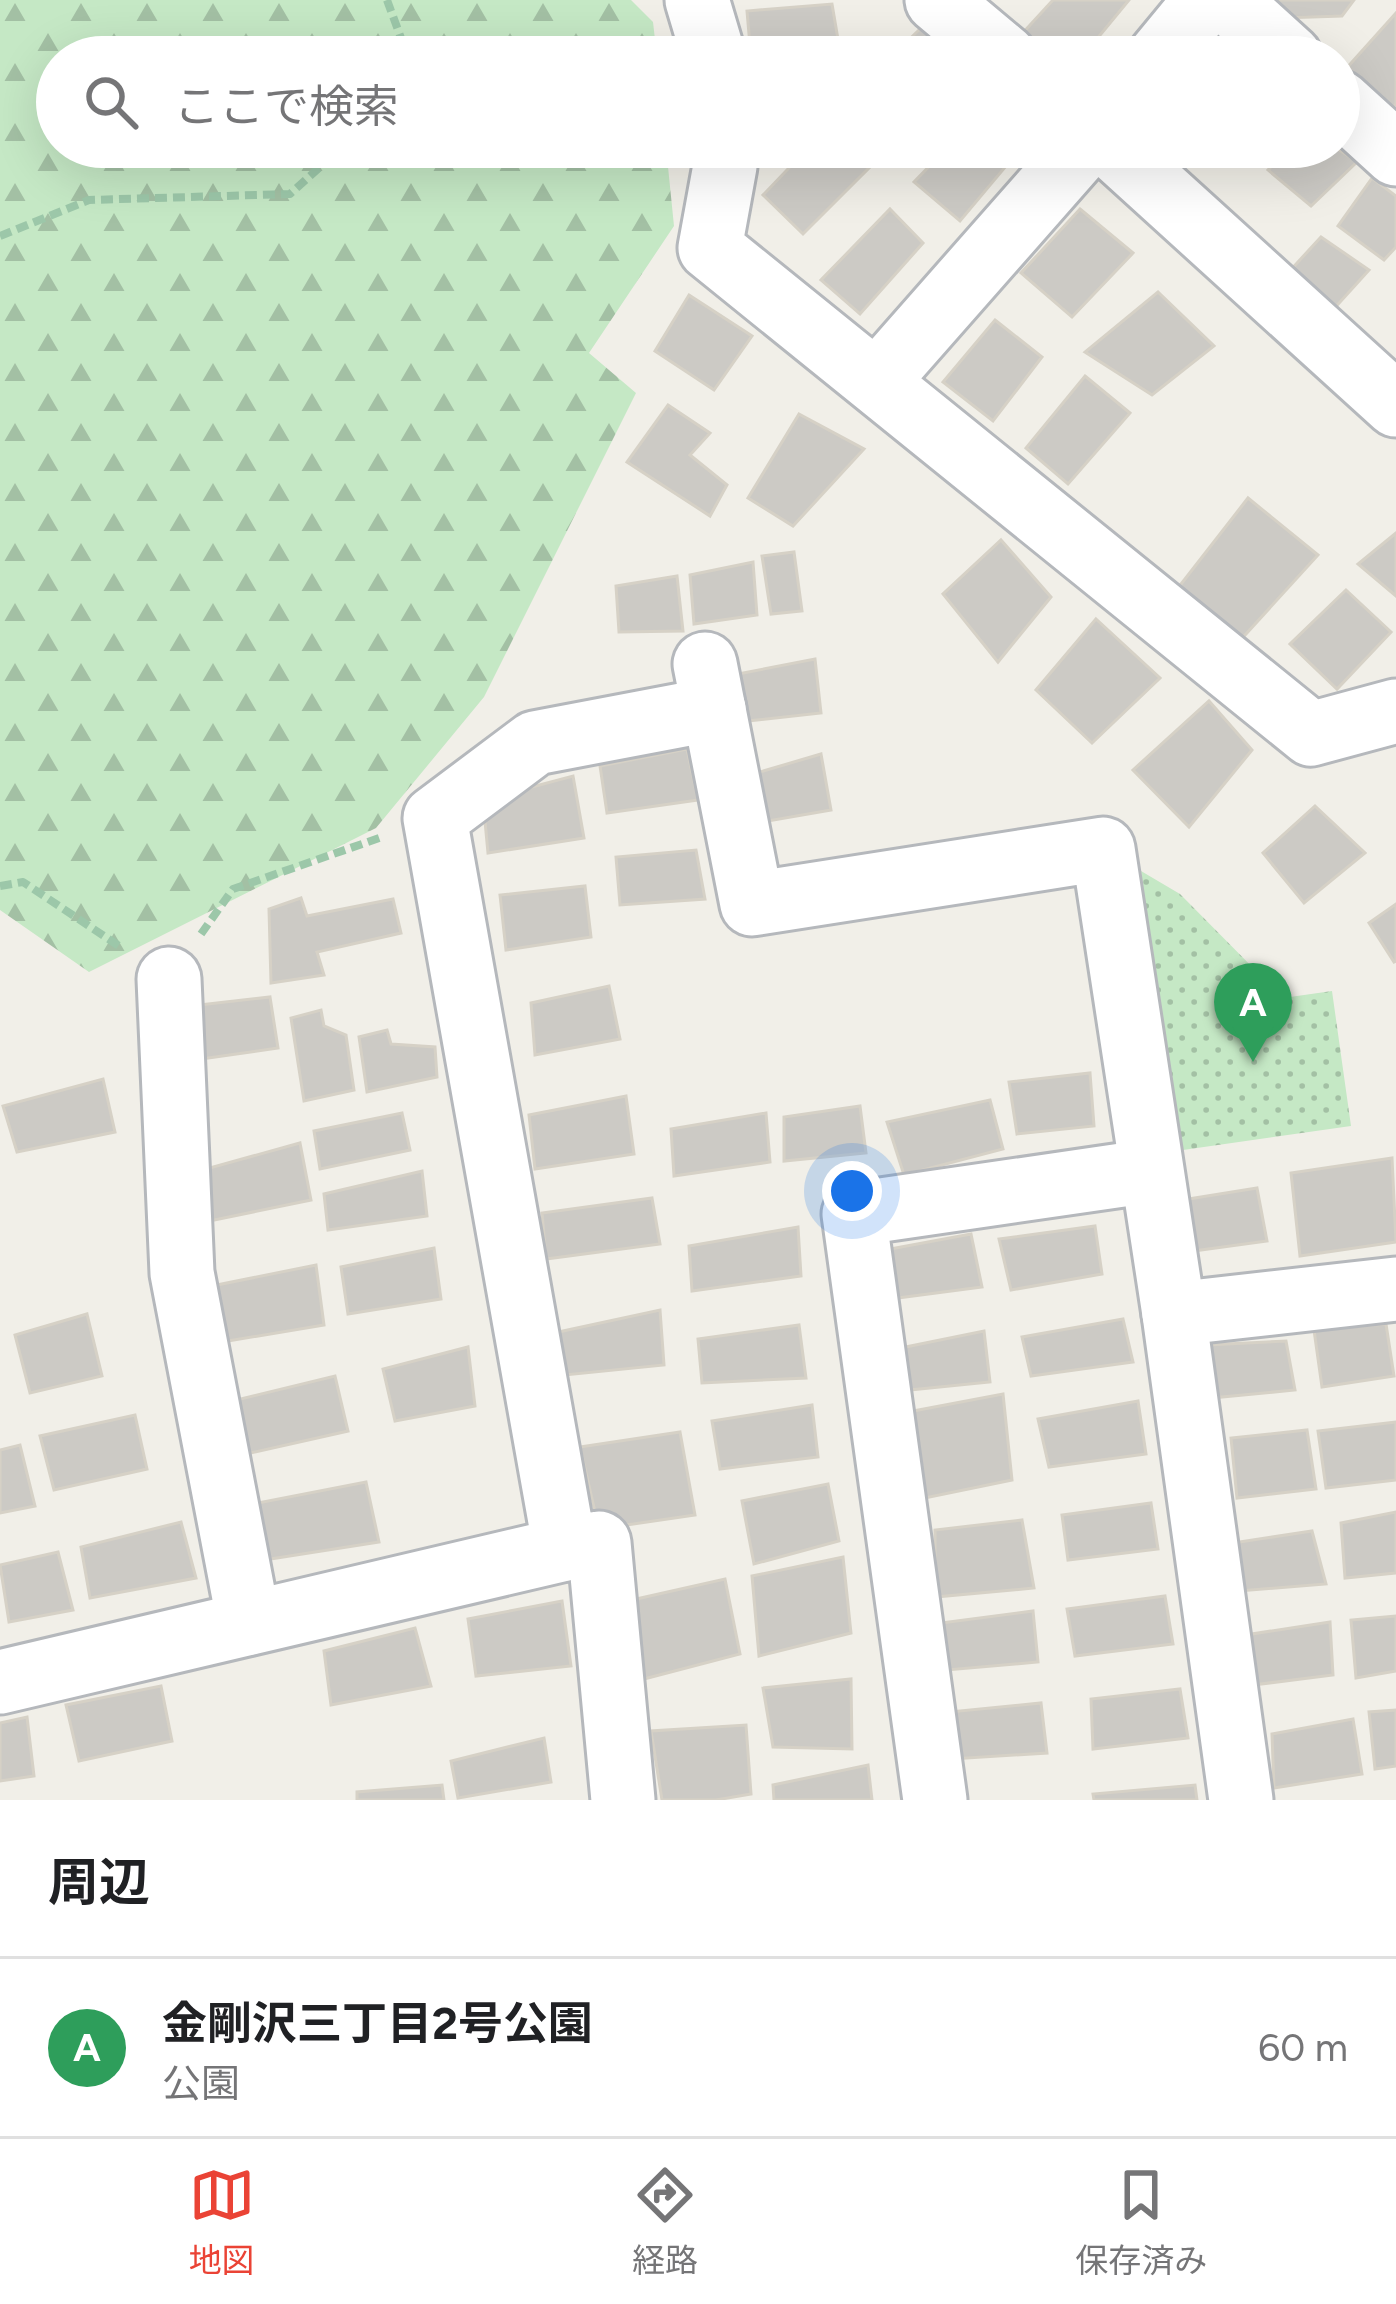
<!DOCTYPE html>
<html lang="ja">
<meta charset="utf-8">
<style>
body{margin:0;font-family:Figtree,"Noto Sans JP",sans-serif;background:#f2f2f2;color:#202124}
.you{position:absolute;left:852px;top:1191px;width:42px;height:42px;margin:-30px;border:9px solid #fff;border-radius:50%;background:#1a73e8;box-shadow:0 0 0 18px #1a73e833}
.badge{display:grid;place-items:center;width:78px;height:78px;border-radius:50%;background:#ea4335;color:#fff;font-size:39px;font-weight:700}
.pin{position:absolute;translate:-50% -99px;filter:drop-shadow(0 3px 6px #0008)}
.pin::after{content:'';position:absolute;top:63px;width:42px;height:36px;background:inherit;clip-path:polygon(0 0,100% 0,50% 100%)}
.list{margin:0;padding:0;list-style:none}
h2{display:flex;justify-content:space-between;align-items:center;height:156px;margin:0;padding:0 48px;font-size:51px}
h2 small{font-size:39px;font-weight:400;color:#757577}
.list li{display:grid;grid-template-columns:78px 1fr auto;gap:36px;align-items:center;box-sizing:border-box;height:180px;padding:0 48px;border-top:3px solid #e0e0e0}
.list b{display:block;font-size:45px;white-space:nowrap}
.list p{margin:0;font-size:39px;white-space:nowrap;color:#757577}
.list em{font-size:39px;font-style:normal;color:#757577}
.icon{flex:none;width:66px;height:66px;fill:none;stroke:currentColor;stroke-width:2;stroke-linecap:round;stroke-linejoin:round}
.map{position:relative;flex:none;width:1396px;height:1800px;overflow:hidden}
.search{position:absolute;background:#fff;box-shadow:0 12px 48px #0002;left:36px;right:36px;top:36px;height:132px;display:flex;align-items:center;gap:30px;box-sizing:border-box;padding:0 42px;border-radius:66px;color:#757577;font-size:45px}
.sheet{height:336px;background:#fff}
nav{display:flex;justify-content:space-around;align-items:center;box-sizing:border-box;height:168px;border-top:3px solid #e0e0e0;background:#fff;font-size:33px;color:#757577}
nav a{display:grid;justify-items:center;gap:6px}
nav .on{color:#ea4335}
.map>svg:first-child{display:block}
.forest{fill:url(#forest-firs)}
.park{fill:url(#park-dots)}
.building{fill:#cccac5;stroke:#d6d1c6;stroke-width:3}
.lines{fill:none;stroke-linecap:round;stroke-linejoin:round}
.street-casing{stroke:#b5b8bc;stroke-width:69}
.path{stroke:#9cc7a9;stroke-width:8;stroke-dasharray:12 6;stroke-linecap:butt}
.street{stroke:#fff;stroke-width:63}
</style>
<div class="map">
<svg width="1396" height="1800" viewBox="0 0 1396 1800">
<defs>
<pattern id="forest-firs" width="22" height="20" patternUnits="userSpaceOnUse" patternTransform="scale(3)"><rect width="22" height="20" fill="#c5e8c5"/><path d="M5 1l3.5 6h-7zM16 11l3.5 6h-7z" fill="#a3c0a4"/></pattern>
<pattern id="park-dots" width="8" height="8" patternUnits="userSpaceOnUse" patternTransform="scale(3)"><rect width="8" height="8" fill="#c5e8c5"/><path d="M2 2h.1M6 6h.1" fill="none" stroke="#a3c0a4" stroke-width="1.8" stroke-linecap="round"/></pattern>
</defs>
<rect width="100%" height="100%" fill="#f1efe8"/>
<!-- forest -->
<path class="forest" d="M 0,0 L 631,0 L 653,22 L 657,57 L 57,57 L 57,147 L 666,147 L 674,226 L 589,353 L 636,393 L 484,697 L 376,828 L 89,972 L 0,910 Z"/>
<!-- park -->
<path class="park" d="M 1141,871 L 1180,894 L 1283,998 L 1332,991 L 1351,1126 L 1176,1151 Z"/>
<!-- building -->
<g class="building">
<path d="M 1053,0 L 1129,0 L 1082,57 L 1050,57 L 1020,36 Z"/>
<path d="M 1263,0 L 1354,0 L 1342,16 L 1282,18 Z"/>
<path d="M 832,4 L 841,57 L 751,57 L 747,11 Z"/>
<path d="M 1396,13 L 1396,104 L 1387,114 L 1344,71 Z"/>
<path d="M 921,28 L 949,57 L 891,57 Z"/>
<path d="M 809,147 L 849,147 L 870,167 L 803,234 L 763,195 Z"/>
<path d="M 948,147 L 1022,147 L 960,221 L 914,182 Z"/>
<path d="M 1290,147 L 1335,147 L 1357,162 L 1311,206 L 1268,170 Z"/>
<path d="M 1372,178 L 1396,196 L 1396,247 L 1384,260 L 1338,226 Z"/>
<path d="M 890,209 L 923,243 L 860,314 L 821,280 Z"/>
<path d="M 1080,209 L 1133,253 L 1072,317 L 1021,273 Z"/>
<path d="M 1321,237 L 1369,270 L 1331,312 L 1286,275 Z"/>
<path d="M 1158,292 L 1214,346 L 1152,395 L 1085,352 Z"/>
<path d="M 689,295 L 752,336 L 714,390 L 655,351 Z"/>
<path d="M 995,320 L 1042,357 L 993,421 L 943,382 Z"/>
<path d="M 1085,376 L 1130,413 L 1068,484 L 1026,448 Z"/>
<path d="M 668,405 L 710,433 L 690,455 L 727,485 L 710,516 L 627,462 Z"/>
<path d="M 799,414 L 864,449 L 793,526 L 748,498 Z"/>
<path d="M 1248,498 L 1318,555 L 1235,646 L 1178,588 Z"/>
<path d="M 1396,533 L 1396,596 L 1358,564 Z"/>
<path d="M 1001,540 L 1051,597 L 998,662 L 943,594 Z"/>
<path d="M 794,552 L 802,611 L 771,614 L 762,556 Z"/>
<path d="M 753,562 L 757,615 L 694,624 L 690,575 Z"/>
<path d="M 677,576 L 683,631 L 619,632 L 616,586 Z"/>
<path d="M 1346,590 L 1391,632 L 1337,689 L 1290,644 Z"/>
<path d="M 1096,619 L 1160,678 L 1092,743 L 1036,690 Z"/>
<path d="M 815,659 L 821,713 L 738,722 L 733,675 Z"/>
<path d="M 1209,701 L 1252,750 L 1189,827 L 1133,770 Z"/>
<path d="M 687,749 L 698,800 L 607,813 L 600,766 Z"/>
<path d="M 821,754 L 831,810 L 756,823 L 753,774 Z"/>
<path d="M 573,776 L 584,838 L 488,853 L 483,800 Z"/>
<path d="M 1315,806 L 1365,853 L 1304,903 L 1263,853 Z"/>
<path d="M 696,850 L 705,899 L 620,905 L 616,857 Z"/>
<path d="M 585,886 L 591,937 L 506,950 L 500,895 Z"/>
<path d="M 301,898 L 307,916 L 393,899 L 401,933 L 317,952 L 324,975 L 271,983 L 269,909 Z"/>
<path d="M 1396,904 L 1396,961 L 1394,962 L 1369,923 Z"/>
<path d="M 609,986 L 620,1039 L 535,1055 L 531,1003 Z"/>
<path d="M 270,997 L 278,1048 L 194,1060 L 190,1006 Z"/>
<path d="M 321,1010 L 324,1026 L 346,1035 L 354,1090 L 304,1101 L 291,1018 Z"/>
<path d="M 387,1030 L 391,1044 L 435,1047 L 437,1077 L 367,1092 L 359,1037 Z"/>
<path d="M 1090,1073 L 1094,1126 L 1017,1134 L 1009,1082 Z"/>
<path d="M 103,1079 L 115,1132 L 17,1152 L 3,1106 Z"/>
<path d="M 626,1096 L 634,1154 L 535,1169 L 529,1115 Z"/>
<path d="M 990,1100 L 1003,1149 L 904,1175 L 887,1122 Z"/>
<path d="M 860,1106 L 866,1153 L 784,1161 L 784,1117 Z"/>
<path d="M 402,1113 L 410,1150 L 320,1169 L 314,1131 Z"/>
<path d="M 766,1113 L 770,1162 L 674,1176 L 671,1129 Z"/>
<path d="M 300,1143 L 311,1200 L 200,1223 L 195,1172 Z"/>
<path d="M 1392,1158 L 1396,1242 L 1300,1256 L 1291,1173 Z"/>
<path d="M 422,1171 L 427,1216 L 328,1230 L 324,1194 Z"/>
<path d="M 1257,1188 L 1267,1241 L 1186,1252 L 1176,1201 Z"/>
<path d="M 652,1198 L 660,1244 L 546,1259 L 542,1213 Z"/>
<path d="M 1095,1226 L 1102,1274 L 1011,1290 L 999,1239 Z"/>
<path d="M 798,1227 L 801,1276 L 692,1291 L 689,1246 Z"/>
<path d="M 971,1234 L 982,1287 L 890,1299 L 885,1250 Z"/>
<path d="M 434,1248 L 441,1299 L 348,1314 L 341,1267 Z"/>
<path d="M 316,1265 L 324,1325 L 216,1343 L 202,1288 Z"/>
<path d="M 660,1310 L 664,1365 L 565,1375 L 554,1333 Z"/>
<path d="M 87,1314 L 102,1376 L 30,1393 L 15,1335 Z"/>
<path d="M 1123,1319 L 1133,1362 L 1031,1376 L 1022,1337 Z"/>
<path d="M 1386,1324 L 1394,1376 L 1322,1387 L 1314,1330 Z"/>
<path d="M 799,1325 L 806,1378 L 702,1383 L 698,1339 Z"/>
<path d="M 984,1331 L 990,1382 L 899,1391 L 891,1350 Z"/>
<path d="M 1286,1341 L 1295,1390 L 1211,1398 L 1207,1345 Z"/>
<path d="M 468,1347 L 475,1406 L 395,1421 L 383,1369 Z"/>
<path d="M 335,1376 L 348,1431 L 242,1455 L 228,1402 Z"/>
<path d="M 1003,1394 L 1012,1480 L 920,1499 L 908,1412 Z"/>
<path d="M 1138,1401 L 1146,1454 L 1049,1467 L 1038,1419 Z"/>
<path d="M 812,1405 L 818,1457 L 720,1469 L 712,1421 Z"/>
<path d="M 135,1415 L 147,1469 L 54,1490 L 40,1436 Z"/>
<path d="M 1396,1422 L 1396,1480 L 1326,1488 L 1318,1431 Z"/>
<path d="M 1307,1430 L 1316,1489 L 1237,1498 L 1231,1438 Z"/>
<path d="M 680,1432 L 695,1515 L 599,1529 L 580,1447 Z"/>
<path d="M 20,1445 L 35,1506 L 0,1513 L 0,1450 Z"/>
<path d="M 366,1482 L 379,1542 L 264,1560 L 253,1504 Z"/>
<path d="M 828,1484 L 839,1541 L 754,1564 L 742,1501 Z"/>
<path d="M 1151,1503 L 1158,1549 L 1068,1560 L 1062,1515 Z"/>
<path d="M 1396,1512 L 1396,1573 L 1345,1578 L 1341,1523 Z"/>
<path d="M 1022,1520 L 1034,1588 L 935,1597 L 935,1530 Z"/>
<path d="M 181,1522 L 196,1578 L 90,1598 L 81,1547 Z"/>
<path d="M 1312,1531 L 1326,1584 L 1239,1591 L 1233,1543 Z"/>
<path d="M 58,1552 L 73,1610 L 9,1622 L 0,1565 Z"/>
<path d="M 843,1557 L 851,1633 L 759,1656 L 752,1576 Z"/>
<path d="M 725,1579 L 740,1654 L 640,1680 L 632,1600 Z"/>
<path d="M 1165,1596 L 1173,1644 L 1075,1656 L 1067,1609 Z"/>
<path d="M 562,1601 L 571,1666 L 476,1676 L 468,1619 Z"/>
<path d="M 1033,1611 L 1038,1662 L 947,1670 L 941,1623 Z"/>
<path d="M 1396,1616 L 1396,1671 L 1356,1678 L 1351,1620 Z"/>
<path d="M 1330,1622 L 1333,1675 L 1253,1685 L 1245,1635 Z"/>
<path d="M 415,1628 L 431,1686 L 331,1705 L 324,1651 Z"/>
<path d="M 851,1679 L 852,1749 L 773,1747 L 763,1688 Z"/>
<path d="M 161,1686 L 172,1741 L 79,1761 L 66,1705 Z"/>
<path d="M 1180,1689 L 1188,1738 L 1093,1749 L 1091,1699 Z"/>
<path d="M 1041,1703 L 1047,1753 L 952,1759 L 949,1712 Z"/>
<path d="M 1396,1710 L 1396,1766 L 1375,1769 L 1369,1712 Z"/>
<path d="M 27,1717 L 34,1776 L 0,1781 L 0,1723 Z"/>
<path d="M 1353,1719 L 1362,1774 L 1274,1788 L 1272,1734 Z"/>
<path d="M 746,1725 L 751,1794 L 716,1800 L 662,1800 L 651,1731 Z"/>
<path d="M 544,1738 L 551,1782 L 458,1798 L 451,1761 Z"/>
<path d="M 868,1765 L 872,1800 L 774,1800 L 773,1785 Z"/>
<path d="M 442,1785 L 444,1800 L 357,1800 L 357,1792 Z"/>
<path d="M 1195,1785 L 1197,1800 L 1094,1800 L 1093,1794 Z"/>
</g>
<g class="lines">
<defs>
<g id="street">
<path d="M 697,0 L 714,57"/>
<path d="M 937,0 L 1005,57"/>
<path d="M 1227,0 L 1290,57"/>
<path d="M 1159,57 L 1206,0"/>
<path d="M 1339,102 L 1396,154"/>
<path d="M 724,147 L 725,166 L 710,248 L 1311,734 L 1396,711"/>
<path d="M 1112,147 L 1396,405"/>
<path d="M 878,380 L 1083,147"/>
<path d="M 705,664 L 752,904 L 1103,849 L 1174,1314 L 1241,1800"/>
<path d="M 169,979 L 182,1273 L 249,1623"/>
<path d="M 1174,1314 L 1396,1289"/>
<path d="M 0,1682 L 565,1549"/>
<path d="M 623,1800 L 599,1543 L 565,1549 L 435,818 L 535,743 L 714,709"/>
<path d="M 935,1800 L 854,1214 L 1150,1171"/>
</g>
</defs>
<!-- street casing -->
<use href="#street" class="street-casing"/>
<!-- path -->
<g class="path">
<path d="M 387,0 L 408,57"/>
<path d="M 0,236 L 89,200 L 290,194 L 342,147"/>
<path d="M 0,886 L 23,882 L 122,948"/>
<path d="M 201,934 L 233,889 L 382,837"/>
</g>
<!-- street -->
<use href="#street" class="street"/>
</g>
</svg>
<div class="you"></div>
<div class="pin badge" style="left:1253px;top:1062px;background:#2e9e5b">A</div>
<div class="search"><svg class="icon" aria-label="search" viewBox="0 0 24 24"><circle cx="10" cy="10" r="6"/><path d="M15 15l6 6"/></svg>ここで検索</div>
</div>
<section class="sheet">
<h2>周辺<small></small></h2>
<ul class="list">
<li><span class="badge" style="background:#2e9e5b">A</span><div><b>金剛沢三丁目2号公園</b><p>公園</p></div><em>60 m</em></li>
</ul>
</section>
<nav>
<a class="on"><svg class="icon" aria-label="map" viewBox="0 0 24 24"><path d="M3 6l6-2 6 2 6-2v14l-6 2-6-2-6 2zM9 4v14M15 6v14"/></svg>地図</a>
<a><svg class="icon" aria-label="directions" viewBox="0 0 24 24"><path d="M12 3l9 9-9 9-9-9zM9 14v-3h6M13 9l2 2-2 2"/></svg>経路</a>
<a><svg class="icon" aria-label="saved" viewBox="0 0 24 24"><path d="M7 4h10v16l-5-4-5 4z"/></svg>保存済み</a>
</nav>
